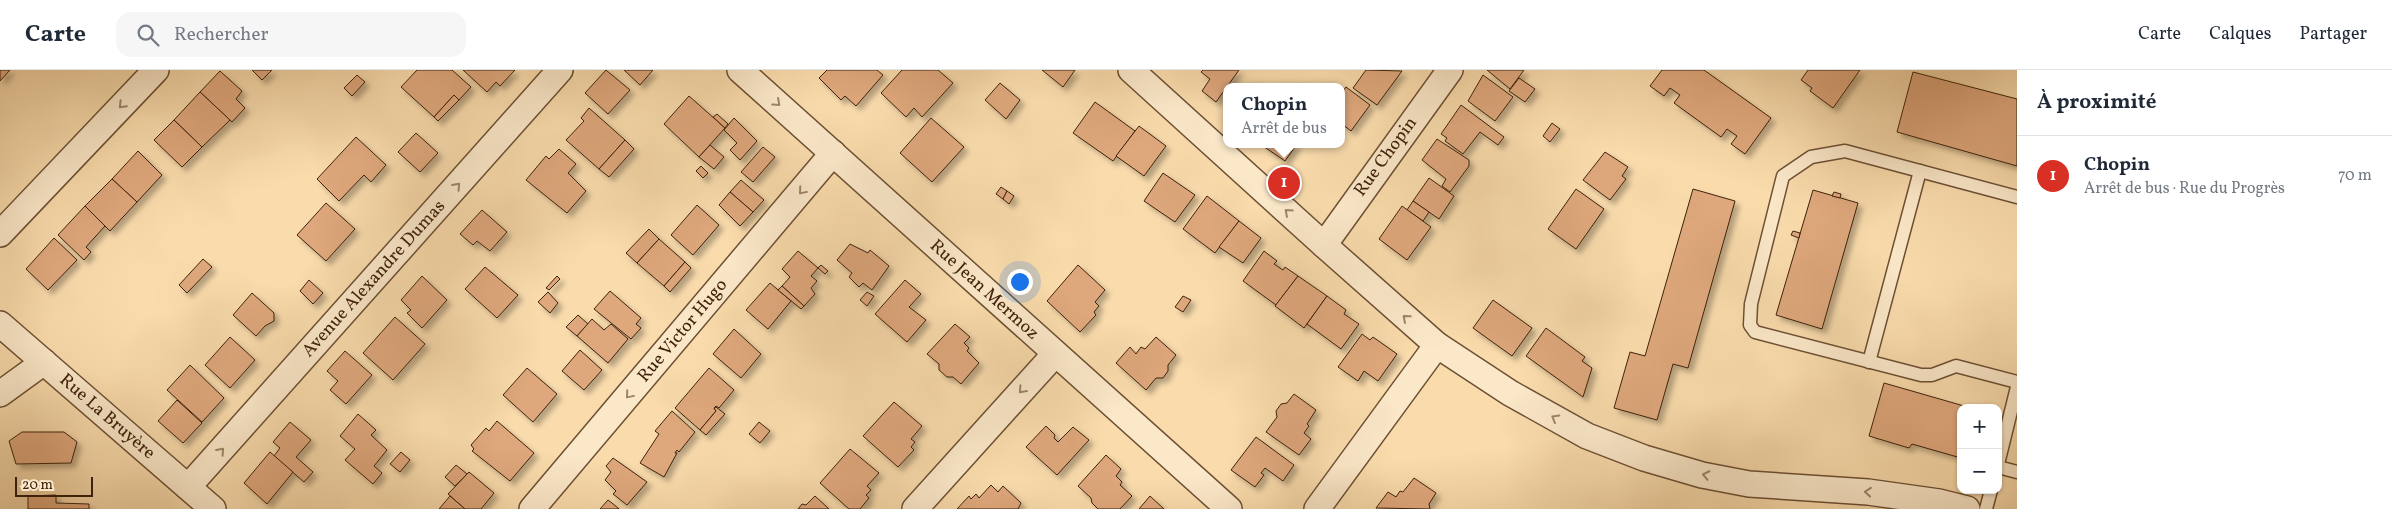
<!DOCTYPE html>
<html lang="fr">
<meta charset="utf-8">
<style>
body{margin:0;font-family:Vollkorn,serif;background:#f6f6f7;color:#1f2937}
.controls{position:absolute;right:15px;bottom:15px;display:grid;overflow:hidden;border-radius:10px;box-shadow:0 1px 4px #0004}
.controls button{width:45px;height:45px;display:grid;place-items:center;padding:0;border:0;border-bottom:1px solid #e0e1e3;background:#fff;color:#1f2937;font:25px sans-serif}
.scale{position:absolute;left:15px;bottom:12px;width:78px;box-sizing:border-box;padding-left:5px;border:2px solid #3e220c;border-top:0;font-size:14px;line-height:18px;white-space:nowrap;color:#3e220c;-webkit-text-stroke:4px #fbe8c9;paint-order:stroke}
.you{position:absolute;left:1019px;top:211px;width:18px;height:18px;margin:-12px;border:4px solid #fff;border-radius:50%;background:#1a73e8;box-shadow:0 0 0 8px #1a73e833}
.badge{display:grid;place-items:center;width:32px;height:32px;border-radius:50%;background:#d93025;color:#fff;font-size:16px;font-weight:700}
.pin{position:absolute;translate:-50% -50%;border:2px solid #fff;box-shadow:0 1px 5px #0006}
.popup{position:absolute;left:1223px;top:13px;width:122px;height:65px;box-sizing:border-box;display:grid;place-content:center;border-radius:10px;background:#fff;filter:drop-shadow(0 1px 4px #0005);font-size:16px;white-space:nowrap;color:#747a83}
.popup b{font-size:19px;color:#1f2937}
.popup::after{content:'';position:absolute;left:50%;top:100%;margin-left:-10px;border:10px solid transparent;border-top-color:#fff}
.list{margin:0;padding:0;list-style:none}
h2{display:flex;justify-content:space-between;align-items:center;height:65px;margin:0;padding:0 20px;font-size:21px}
h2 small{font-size:16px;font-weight:400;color:#747a83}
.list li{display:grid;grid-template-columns:32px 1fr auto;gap:15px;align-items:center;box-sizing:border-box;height:80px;padding:0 20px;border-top:1px solid #e0e1e3}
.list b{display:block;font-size:19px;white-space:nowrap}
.list p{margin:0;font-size:16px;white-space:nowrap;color:#747a83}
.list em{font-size:16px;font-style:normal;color:#747a83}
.icon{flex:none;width:28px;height:28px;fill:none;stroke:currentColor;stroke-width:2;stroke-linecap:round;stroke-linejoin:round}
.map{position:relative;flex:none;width:2017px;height:439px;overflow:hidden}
header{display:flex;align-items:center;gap:30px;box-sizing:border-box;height:70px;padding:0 25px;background:#fff;border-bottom:1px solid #e0e1e3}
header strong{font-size:24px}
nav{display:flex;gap:28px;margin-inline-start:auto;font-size:18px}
.search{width:350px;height:45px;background:#f6f6f7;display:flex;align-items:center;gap:12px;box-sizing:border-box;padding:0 18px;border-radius:15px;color:#747a83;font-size:19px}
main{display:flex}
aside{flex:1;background:#fff}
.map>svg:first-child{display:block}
.building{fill:#dea77c;stroke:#3e220c;filter:url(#shadow)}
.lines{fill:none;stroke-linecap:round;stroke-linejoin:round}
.lane-casing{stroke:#6d5034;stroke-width:15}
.street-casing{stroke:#6d5034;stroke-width:28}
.lane{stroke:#fbe8c9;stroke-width:12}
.street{stroke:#fbe8c9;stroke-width:25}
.oneway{stroke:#9c856a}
.labels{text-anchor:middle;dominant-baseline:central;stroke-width:5;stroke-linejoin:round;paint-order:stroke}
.street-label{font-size:18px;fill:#3e220c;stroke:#fbe8c9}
</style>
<header>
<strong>Carte</strong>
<div class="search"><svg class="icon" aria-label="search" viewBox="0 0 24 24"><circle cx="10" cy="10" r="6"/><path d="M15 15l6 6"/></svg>Rechercher</div>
<nav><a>Carte</a><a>Calques</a><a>Partager</a></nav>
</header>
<main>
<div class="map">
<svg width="2017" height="439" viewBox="0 0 2017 439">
<defs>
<filter id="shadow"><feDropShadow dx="4.5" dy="4.5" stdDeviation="2.5" flood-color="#0004"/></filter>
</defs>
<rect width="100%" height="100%" fill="#f9dbac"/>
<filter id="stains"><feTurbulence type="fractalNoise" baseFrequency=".004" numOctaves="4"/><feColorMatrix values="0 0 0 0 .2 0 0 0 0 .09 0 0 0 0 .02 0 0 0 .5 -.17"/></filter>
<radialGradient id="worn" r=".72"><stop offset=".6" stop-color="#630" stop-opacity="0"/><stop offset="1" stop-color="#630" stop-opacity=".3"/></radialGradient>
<!-- building -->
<g class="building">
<path d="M 0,0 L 10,0 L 0,11 Z"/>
<path d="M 252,0 L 272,0 L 262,10 Z"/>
<path d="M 417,0 L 452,0 L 471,17 L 459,30 L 454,25 L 434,47 L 401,17 Z"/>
<path d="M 463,0 L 515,0 L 500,16 L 496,12 L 487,22 Z"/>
<path d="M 606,0 L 630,20 L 608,44 L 585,23 Z"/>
<path d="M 624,0 L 653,0 L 640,15 Z"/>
<path d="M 827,0 L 877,0 L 883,5 L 856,36 L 845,26 L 841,30 L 819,8 Z"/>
<path d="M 902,0 L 938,0 L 953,13 L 922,47 L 914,38 L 906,47 L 881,23 Z"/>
<path d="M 1042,0 L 1075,0 L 1063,17 Z"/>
<path d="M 1203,0 L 1239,0 L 1216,32 L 1202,21 L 1210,9 L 1201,2 Z"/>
<path d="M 1366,0 L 1402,1 L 1377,35 L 1353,18 Z"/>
<path d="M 1487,0 L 1524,0 L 1510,19 Z"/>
<path d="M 1662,0 L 1704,0 L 1771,48 L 1745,84 L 1731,74 L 1737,66 L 1727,59 L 1721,67 L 1674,33 L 1680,25 L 1670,18 L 1664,26 L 1650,16 Z"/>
<path d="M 1808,0 L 1860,0 L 1833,38 L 1810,21 L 1812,18 L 1801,10 Z"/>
<path d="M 220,1 L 242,21 L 236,29 L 245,38 L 232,52 L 200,22 Z"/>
<path d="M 1913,2 L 2017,29 L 2017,96 L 1897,62 Z"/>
<path d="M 357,5 L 365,12 L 352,26 L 344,18 Z"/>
<path d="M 1483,5 L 1513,27 L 1495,51 L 1468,31 Z"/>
<path d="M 1519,8 L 1535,19 L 1525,32 L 1509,21 Z"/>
<path d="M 1000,13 L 1020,30 L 1006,49 L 985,30 Z"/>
<path d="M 1346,17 L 1370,35 L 1351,61 L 1342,54 L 1342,22 Z"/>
<path d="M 200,22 L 230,50 L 202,77 L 174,50 Z"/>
<path d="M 454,25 L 459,30 L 438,51 L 434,47 Z"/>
<path d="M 689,26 L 725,58 L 699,87 L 664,54 Z"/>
<path d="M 1095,32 L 1135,61 L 1113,91 L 1073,63 Z"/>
<path d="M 1461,35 L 1504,67 L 1498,75 L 1480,62 L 1463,84 L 1445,71 L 1447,68 L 1441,64 Z"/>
<path d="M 589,38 L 625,70 L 599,99 L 566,70 L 584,51 L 581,48 Z"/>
<path d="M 717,44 L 728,54 L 725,58 L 713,47 Z"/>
<path d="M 734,48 L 757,71 L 740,90 L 730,80 L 737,73 L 724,60 Z"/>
<path d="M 931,48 L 964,77 L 932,112 L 900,83 Z"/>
<path d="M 174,50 L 202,77 L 182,97 L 154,70 Z"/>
<path d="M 1552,53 L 1560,59 L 1550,72 L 1543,66 Z"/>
<path d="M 1139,56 L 1166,76 L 1144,106 L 1116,86 Z"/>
<path d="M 416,63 L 438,83 L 420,102 L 398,82 Z"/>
<path d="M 356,67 L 386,95 L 371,112 L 364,105 L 339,131 L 317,109 Z"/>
<path d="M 1437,69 L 1469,90 L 1469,96 L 1450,122 L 1442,116 L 1446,109 L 1422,90 Z"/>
<path d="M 625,70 L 634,79 L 609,107 L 599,99 Z"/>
<path d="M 1264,74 L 1297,74 L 1285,91 L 1263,76 Z"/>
<path d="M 710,75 L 724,87 L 714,99 L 699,87 Z"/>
<path d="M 763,77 L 775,87 L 753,112 L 741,102 Z"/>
<path d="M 559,79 L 576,94 L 568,103 L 586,121 L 567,143 L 526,110 L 546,86 L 549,89 Z"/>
<path d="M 138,81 L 162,105 L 137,132 L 112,109 Z"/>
<path d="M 1605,82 L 1628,97 L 1622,106 L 1626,109 L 1610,130 L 1583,110 Z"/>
<path d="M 701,96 L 708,103 L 703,108 L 696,101 Z"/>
<path d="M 1163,103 L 1195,125 L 1175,152 L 1144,131 Z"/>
<path d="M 1429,108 L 1454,126 L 1439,149 L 1413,131 Z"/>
<path d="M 112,109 L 137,132 L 110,161 L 85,136 Z"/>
<path d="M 741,110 L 764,130 L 753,142 L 730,122 Z"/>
<path d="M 1001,117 L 1007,121 L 1003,129 L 996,124 Z"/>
<path d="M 1576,119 L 1604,139 L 1576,179 L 1548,159 Z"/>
<path d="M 1693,119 L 1735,131 L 1688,298 L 1673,294 L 1657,350 L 1614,338 L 1630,282 L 1645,286 Z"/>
<path d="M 1813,120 L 1858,133 L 1822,259 L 1776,245 Z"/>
<path d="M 1007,121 L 1014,126 L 1009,134 L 1003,129 Z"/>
<path d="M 730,122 L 753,142 L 740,156 L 719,135 Z"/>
<path d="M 1834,122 L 1841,124 L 1840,128 L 1832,126 Z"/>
<path d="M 1207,126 L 1239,151 L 1215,183 L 1183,159 Z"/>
<path d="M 1413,131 L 1429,142 L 1423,151 L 1407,140 Z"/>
<path d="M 326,133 L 355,159 L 326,191 L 297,165 Z"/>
<path d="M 697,135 L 719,155 L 693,185 L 671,165 Z"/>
<path d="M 85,136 L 105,156 L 86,177 L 91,182 L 84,190 L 58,165 Z"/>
<path d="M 1402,136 L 1431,157 L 1407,190 L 1379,169 Z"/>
<path d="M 482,140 L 507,162 L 490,181 L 477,171 L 473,175 L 460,164 Z"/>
<path d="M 1239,151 L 1261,168 L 1243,193 L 1219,177 Z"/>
<path d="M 649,159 L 659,169 L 637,193 L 626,183 Z"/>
<path d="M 1793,161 L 1800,163 L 1799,168 L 1791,165 Z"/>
<path d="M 54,168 L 77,190 L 48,220 L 26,199 Z"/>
<path d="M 659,169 L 685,192 L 664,216 L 637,193 Z"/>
<path d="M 850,174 L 868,183 L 870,180 L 889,196 L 872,220 L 863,213 L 859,217 L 849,207 L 852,203 L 837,190 Z"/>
<path d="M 798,181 L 818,198 L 811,206 L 817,211 L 811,218 L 815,224 L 804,236 L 782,216 L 790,207 L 782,199 Z"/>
<path d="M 1264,181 L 1277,191 L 1274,194 L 1283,200 L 1285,197 L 1298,206 L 1276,235 L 1243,211 Z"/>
<path d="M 203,189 L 212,197 L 187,223 L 179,215 Z"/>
<path d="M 685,192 L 691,198 L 670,222 L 664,216 Z"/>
<path d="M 821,195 L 828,201 L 825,204 L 818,198 Z"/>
<path d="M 1078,195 L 1105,220 L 1095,232 L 1099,236 L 1094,242 L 1096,245 L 1080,262 L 1047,231 Z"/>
<path d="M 485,197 L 518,225 L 497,248 L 465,219 Z"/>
<path d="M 422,206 L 447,230 L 422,258 L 407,243 L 411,240 L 401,230 Z"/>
<path d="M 557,206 L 560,209 L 549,220 L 546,218 Z"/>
<path d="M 1298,206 L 1327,226 L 1304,258 L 1275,236 Z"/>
<path d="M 309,210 L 323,223 L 313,234 L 300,221 Z"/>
<path d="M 905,210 L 921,224 L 909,237 L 926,250 L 907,272 L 875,244 Z"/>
<path d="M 770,213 L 791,231 L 768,259 L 746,240 Z"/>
<path d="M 782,216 L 804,236 L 801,239 L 778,220 Z"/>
<path d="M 610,221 L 641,248 L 636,254 L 641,258 L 631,269 L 594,239 Z"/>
<path d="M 548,222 L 558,233 L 550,243 L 538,232 Z"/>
<path d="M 867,222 L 874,226 L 867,236 L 860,230 Z"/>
<path d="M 252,223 L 274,243 L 274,251 L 265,256 L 256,266 L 233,245 Z"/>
<path d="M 1183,226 L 1191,230 L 1183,242 L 1175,237 Z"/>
<path d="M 1327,226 L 1346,240 L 1344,244 L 1359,254 L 1341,279 L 1307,254 Z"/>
<path d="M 1493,230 L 1532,258 L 1512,286 L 1473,258 Z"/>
<path d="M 578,245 L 588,254 L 577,266 L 566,257 Z"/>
<path d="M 395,247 L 425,274 L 393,310 L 363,283 Z"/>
<path d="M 592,249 L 604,260 L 611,254 L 628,269 L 608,293 L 577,266 Z"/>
<path d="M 955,254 L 970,267 L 964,273 L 969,278 L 967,281 L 979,293 L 961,314 L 953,307 L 947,307 L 939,300 L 939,294 L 927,284 Z"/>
<path d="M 1546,258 L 1585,287 L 1582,291 L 1592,298 L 1583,327 L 1526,286 Z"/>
<path d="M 734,259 L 761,284 L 741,308 L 713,284 Z"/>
<path d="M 1362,264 L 1370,270 L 1373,267 L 1397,284 L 1378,311 L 1364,301 L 1358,311 L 1338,297 Z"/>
<path d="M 230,267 L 255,290 L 230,318 L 205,295 Z"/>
<path d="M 1156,267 L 1176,285 L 1168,295 L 1168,301 L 1163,308 L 1156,308 L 1146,320 L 1116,293 L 1130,277 L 1136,284 L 1141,277 L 1145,279 Z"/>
<path d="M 580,280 L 602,300 L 584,320 L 562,301 Z"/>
<path d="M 345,281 L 372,305 L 346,334 L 330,320 L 338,311 L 327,301 Z"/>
<path d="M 190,295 L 224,328 L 202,352 L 167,320 Z"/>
<path d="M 527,298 L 557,324 L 533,352 L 503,325 Z"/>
<path d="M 709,298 L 734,320 L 719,338 L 716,336 L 714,338 L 716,341 L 700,360 L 675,338 Z"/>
<path d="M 1884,313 L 1971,338 L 1961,338 L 1961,388 L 1912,374 L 1909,378 L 1869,366 Z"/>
<path d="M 1294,324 L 1316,340 L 1307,354 L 1309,356 L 1304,363 L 1311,369 L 1299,385 L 1266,362 L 1277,347 L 1276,341 L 1281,334 L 1287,333 Z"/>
<path d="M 177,330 L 202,353 L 183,373 L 158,351 Z"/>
<path d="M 894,332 L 922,356 L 911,369 L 915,372 L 911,377 L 914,380 L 898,397 L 863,366 Z"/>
<path d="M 716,337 L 725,344 L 706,365 L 700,360 L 716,341 L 714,338 Z"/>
<path d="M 672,341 L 695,362 L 679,382 L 677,380 L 675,383 L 677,383 L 664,407 L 640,393 L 659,364 L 655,361 Z"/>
<path d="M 358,344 L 376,360 L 371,365 L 387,380 L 374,396 L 382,403 L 373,414 L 345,390 L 355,379 L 340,366 Z"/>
<path d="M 497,351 L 534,383 L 510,411 L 472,381 L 474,379 L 471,375 L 486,358 L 489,361 Z"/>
<path d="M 290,352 L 311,370 L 296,387 L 313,402 L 304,412 L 274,386 L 280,378 L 273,372 Z"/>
<path d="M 759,352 L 770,361 L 760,373 L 749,364 Z"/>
<path d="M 1046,356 L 1055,365 L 1054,368 L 1058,372 L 1073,357 L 1089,370 L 1057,405 L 1026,377 Z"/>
<path d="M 22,362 L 64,362 L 77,372 L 71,393 L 16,394 L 9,371 Z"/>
<path d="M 1256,367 L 1294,395 L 1283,411 L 1265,398 L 1261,403 L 1264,405 L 1255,417 L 1231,400 Z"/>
<path d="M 850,379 L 879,403 L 867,416 L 871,420 L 866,425 L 869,428 L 860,439 L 849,439 L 820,413 Z"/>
<path d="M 270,382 L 293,402 L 267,434 L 244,413 Z"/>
<path d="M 401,382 L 410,390 L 400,402 L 390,394 Z"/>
<path d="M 1106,385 L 1121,399 L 1116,406 L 1122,412 L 1120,415 L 1132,426 L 1120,439 L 1098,439 L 1092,433 L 1091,428 L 1078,416 Z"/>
<path d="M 613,388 L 647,412 L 627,435 L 613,424 L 616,421 L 605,410 L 611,402 L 606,396 Z"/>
<path d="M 456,395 L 467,404 L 455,416 L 445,407 Z"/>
<path d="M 469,402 L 494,423 L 481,439 L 465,439 L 448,424 Z"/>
<path d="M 1414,408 L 1436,423 L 1429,434 L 1430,439 L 1376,438 L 1388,422 L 1396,427 L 1400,421 L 1403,422 Z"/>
<path d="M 991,415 L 998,422 L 1003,416 L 1021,433 L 1018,439 L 957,439 L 969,426 L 971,429 L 976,424 L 979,428 Z"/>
<path d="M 56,425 L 56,433 L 89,434 L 89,439 L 28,439 L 28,426 Z"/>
<path d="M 450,426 L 465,439 L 439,439 Z"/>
<path d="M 815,426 L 829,439 L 798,439 L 802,434 L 806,435 Z"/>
<path d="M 1150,426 L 1164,439 L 1139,439 Z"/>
<path d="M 608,430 L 612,433 L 619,439 L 600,439 Z"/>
</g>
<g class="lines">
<defs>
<g id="lane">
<path d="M 2017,127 L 1845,81 L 1811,87 L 1783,106 L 1751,234 L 1750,255 L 1755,262 L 1921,305 L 1932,305 L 1956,296 L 2017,312"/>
<path d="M 1869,292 L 1920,101"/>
<path d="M 1998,394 L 2017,317"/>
<path d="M 1998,397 L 2017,402"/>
<path d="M 1986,439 L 1991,420"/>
</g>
<g id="street">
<path d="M 740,0 L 1229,439"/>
<path d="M 1131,0 L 1324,175 L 1437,275 L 1510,323 L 1587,366 L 1644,388 L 1702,405 L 1749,414 L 1868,422 L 1939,432 L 1967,439"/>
<path d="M 0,164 L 156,0"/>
<path d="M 1324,175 L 1450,0"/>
<path d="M 0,254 L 213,439"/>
<path d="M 0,324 L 44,292"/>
<path d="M 188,417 L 560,0"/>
<path d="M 532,439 L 833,83"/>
<path d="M 915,439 L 1055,284"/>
<path d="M 1317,439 L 1437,275"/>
</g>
</defs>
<!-- lane casing -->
<use href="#lane" class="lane-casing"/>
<!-- street casing -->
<use href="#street" class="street-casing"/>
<!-- lane -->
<use href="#lane" class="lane"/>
<!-- street -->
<use href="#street" class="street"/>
</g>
<!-- one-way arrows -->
<defs><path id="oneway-chevron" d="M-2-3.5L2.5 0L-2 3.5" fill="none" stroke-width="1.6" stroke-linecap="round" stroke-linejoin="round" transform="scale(1.25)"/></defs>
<g class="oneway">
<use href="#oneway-chevron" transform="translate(777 33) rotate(42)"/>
<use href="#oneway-chevron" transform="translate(122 35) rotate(134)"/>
<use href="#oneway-chevron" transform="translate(457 116) rotate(-48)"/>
<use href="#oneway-chevron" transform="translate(802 121) rotate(130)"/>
<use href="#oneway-chevron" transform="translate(1288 142) rotate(-138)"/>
<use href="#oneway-chevron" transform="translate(1406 248) rotate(-139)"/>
<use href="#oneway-chevron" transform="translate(1022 320) rotate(132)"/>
<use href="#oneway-chevron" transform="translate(629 325) rotate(130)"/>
<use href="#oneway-chevron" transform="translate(1555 348) rotate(-150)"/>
<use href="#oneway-chevron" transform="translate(221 381) rotate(-48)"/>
<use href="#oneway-chevron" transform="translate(1706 405) rotate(-168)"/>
<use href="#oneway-chevron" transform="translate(1868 422) rotate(-175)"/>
</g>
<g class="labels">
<!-- street labels -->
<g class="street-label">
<text transform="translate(1386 87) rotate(-54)">Rue Chopin</text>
<text transform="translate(374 209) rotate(-48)">Avenue Alexandre Dumas</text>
<text transform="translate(984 220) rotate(42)">Rue Jean Mermoz</text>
<text transform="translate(683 261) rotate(-50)">Rue Victor Hugo</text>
<text transform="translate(107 347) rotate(41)">Rue La Bruyère</text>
</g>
</g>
<rect width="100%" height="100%" filter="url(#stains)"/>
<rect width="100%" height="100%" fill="url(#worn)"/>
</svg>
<div class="controls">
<button>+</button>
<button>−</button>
</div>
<div class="scale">20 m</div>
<div class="you"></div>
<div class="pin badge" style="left:1284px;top:113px">1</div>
<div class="popup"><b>Chopin</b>Arrêt de bus</div>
</div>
<aside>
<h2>À proximité<small></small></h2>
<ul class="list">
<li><span class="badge">1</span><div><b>Chopin</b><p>Arrêt de bus · Rue du Progrès</p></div><em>70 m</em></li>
</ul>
</aside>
</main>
